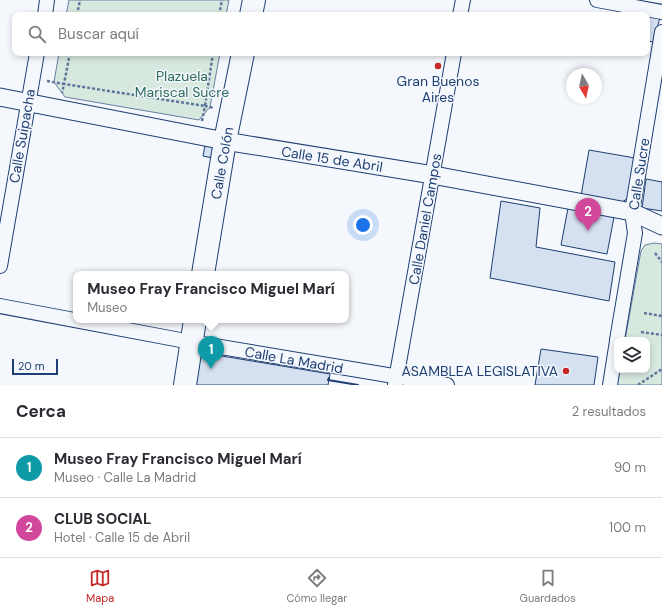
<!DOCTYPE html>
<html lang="es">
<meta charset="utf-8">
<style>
body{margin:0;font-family:"DM Sans",sans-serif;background:#f2f2f3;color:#2b2b33}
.controls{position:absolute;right:12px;bottom:12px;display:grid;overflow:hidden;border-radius:8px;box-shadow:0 2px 6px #0003}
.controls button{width:36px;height:36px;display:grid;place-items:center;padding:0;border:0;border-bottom:1px solid #e1e1e2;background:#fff;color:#2b2b33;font:20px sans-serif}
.compass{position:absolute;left:566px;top:68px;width:36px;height:36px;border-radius:50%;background:#fff;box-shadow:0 2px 6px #0003;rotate:171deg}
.scale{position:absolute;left:12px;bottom:10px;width:46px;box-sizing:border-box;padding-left:4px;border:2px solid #1d3f73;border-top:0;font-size:11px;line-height:14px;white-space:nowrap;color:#1d3f73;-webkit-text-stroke:3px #f4f7fb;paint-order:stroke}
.you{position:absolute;left:363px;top:225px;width:14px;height:14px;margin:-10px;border:3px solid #fff;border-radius:50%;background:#1a73e8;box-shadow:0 0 0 6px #1a73e833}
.badge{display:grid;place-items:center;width:26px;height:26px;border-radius:50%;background:#c62828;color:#fff;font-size:13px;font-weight:700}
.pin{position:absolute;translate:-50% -33px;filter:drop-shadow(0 1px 2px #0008)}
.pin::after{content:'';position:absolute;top:21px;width:14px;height:12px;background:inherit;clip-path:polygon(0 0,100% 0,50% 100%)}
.popup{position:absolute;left:73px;top:271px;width:276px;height:52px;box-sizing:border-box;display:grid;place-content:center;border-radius:8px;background:#fff;filter:drop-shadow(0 1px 3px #0005);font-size:13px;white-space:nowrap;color:#7c7c81}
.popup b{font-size:15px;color:#2b2b33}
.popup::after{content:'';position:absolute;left:50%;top:100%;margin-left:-8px;border:8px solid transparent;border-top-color:#fff}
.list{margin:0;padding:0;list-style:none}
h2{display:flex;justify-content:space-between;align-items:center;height:52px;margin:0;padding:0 16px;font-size:17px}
h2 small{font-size:13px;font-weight:400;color:#7c7c81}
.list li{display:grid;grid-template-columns:26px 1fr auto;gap:12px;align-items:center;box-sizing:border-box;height:60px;padding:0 16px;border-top:1px solid #e1e1e2}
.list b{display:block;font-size:15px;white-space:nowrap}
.list p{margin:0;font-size:13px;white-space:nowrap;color:#7c7c81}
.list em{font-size:13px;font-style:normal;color:#7c7c81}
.icon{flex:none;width:22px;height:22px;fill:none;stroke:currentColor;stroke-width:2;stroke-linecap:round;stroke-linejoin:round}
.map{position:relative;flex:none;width:662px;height:385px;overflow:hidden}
.search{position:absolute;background:#fff;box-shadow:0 2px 6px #0003;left:12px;right:12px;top:12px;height:44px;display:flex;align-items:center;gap:10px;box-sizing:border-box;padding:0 14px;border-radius:8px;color:#7c7c81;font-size:15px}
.sheet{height:172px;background:#fff}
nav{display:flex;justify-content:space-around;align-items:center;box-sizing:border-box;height:56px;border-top:1px solid #e1e1e2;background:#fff;font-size:11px;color:#7c7c81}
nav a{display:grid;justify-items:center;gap:2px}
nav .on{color:#c62828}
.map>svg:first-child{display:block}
.green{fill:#d7e8df;stroke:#687fa3}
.building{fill:#d5e0f0;stroke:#1d3f73}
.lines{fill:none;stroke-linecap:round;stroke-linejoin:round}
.minor-casing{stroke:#1d3f73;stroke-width:16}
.tertiary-casing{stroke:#1d3f73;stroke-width:19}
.primary-casing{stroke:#1d3f73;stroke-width:24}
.path{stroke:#5e769c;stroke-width:2.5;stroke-dasharray:3 2;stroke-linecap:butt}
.minor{stroke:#f4f7fb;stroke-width:14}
.tertiary{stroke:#f4f7fb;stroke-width:17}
.primary{stroke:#f4f7fb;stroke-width:22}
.wall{stroke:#1d3f73;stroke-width:2}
.poi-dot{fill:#c62828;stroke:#f4f7fb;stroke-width:1.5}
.labels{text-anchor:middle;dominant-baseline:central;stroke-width:3;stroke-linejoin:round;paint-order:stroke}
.park-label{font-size:14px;fill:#2c6c60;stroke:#f4f7fb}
.poi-label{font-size:14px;fill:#1d3f73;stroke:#f4f7fb}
.street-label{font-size:14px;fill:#1d3f73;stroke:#f4f7fb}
</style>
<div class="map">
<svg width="662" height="385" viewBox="0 0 662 385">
<rect width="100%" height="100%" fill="#f4f7fb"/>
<!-- green -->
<g class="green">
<path d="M 69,0 L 229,0 L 226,15 L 66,15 Z"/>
<path d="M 59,53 L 220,53 L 210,107 L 199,120 L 65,97 L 54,82 Z"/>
<path d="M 654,243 L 662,244 L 662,385 L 617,385 L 620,370 L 647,370 L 647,340 L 625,340 L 641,251 L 645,245 Z"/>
</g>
<!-- building -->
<g class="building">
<path d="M 633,12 L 660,17 L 654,42 L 647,41 L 647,15 L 633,15 Z"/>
<path d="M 206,140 L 222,143 L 217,159 L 203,156 Z"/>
<path d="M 589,150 L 635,158 L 628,198 L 621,203 L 581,196 Z"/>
<path d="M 646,179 L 662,182 L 662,211 L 642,208 Z"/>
<path d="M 501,201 L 540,208 L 536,247 L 615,262 L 609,301 L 490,278 Z"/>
<path d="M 568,208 L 614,217 L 607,254 L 561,245 Z"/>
<path d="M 541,349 L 598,357 L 594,385 L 535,385 Z"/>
<path d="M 204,353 L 330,374 L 328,385 L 196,385 L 200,355 Z"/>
</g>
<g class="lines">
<defs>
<g id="minor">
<path d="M 597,0 L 662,12"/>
<path d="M 45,15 L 47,0"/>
<path d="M 460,15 L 463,0"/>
<path d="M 0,266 L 37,53"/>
<path d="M 0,306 L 191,342 L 447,385"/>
<path d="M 617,340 L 635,233 L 632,212 L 662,32"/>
<path d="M 395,385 L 454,53"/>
<path d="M 610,385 L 617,341"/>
</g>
<path id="tertiary" d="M 0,97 L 225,141 L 433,175 L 632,212 L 662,226"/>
<g id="primary">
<path d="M 251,15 L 254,0"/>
<path d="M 203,274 L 225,141 L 243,53"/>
<path d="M 185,385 L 195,320"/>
</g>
</defs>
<!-- minor casing -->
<use href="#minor" class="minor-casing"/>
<!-- tertiary casing -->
<use href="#tertiary" class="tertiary-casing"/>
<!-- primary casing -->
<use href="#primary" class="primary-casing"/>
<!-- path -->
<g class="path">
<path d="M 77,15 L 80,0"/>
<path d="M 219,15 L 222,0"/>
<path d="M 70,53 L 64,84 L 205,106 L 213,53"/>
<path d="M 47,81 L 64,84 L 62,93"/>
<path d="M 202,121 L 205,106 L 214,108"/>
<path d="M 655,253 L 662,262"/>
<path d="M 644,313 L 662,316"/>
<path d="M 641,332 L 662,335"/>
<path d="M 638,385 L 662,369"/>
</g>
<!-- minor -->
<use href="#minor" class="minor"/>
<!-- tertiary -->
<use href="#tertiary" class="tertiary"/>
<!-- primary -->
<use href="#primary" class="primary"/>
<!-- wall -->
<path class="wall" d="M 329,378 L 328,380 L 358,385"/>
</g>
<!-- markers -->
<g class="poi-dot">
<circle cx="438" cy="66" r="4"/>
<circle cx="566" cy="371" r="4"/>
</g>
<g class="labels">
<!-- park labels -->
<g class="park-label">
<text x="182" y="76">Plazuela<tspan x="182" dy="16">Mariscal Sucre</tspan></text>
</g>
<!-- poi labels -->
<g class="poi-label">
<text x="438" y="81">Gran Buenos<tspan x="438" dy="16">Aires</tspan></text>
<text x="558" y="371" text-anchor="end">ASAMBLEA LEGISLATIVA</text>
</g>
<!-- street labels -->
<g class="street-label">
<text transform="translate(22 136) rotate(-80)">Calle Suipacha</text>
<text transform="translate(332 159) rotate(9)">Calle 15 de Abril</text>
<text transform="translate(222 163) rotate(-80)">Calle Colón</text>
<text transform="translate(639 174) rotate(-81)">Calle Sucre</text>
<text transform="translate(425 219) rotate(-80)">Calle Daniel Campos</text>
<text transform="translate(294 360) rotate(10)">Calle La Madrid</text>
</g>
</g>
</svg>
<div class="controls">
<button><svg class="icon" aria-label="layers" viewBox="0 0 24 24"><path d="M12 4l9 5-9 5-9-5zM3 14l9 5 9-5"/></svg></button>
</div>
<svg class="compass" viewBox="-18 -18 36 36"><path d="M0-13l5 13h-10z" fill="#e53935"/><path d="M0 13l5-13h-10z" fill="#7c7c81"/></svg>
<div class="scale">20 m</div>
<div class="you"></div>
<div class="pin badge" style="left:211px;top:369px;background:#0f9aa8">1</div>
<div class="popup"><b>Museo Fray Francisco Miguel Marí</b>Museo</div>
<div class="pin badge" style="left:588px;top:231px;background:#d1479c">2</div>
<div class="search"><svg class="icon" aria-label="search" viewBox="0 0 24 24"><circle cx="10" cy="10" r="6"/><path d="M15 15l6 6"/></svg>Buscar aquí</div>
</div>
<section class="sheet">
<h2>Cerca<small>2 resultados</small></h2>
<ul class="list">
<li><span class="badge" style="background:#0f9aa8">1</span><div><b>Museo Fray Francisco Miguel Marí</b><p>Museo · Calle La Madrid</p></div><em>90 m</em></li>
<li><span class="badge" style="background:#d1479c">2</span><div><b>CLUB SOCIAL</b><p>Hotel · Calle 15 de Abril</p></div><em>100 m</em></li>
</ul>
</section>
<nav>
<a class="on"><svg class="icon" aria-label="map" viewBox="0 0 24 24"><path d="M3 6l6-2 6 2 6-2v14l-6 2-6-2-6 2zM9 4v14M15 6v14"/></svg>Mapa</a>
<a><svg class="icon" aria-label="directions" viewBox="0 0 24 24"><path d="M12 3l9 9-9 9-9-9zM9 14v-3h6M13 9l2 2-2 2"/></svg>Cómo llegar</a>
<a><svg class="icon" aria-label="saved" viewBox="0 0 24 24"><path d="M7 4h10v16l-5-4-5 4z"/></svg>Guardados</a>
</nav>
